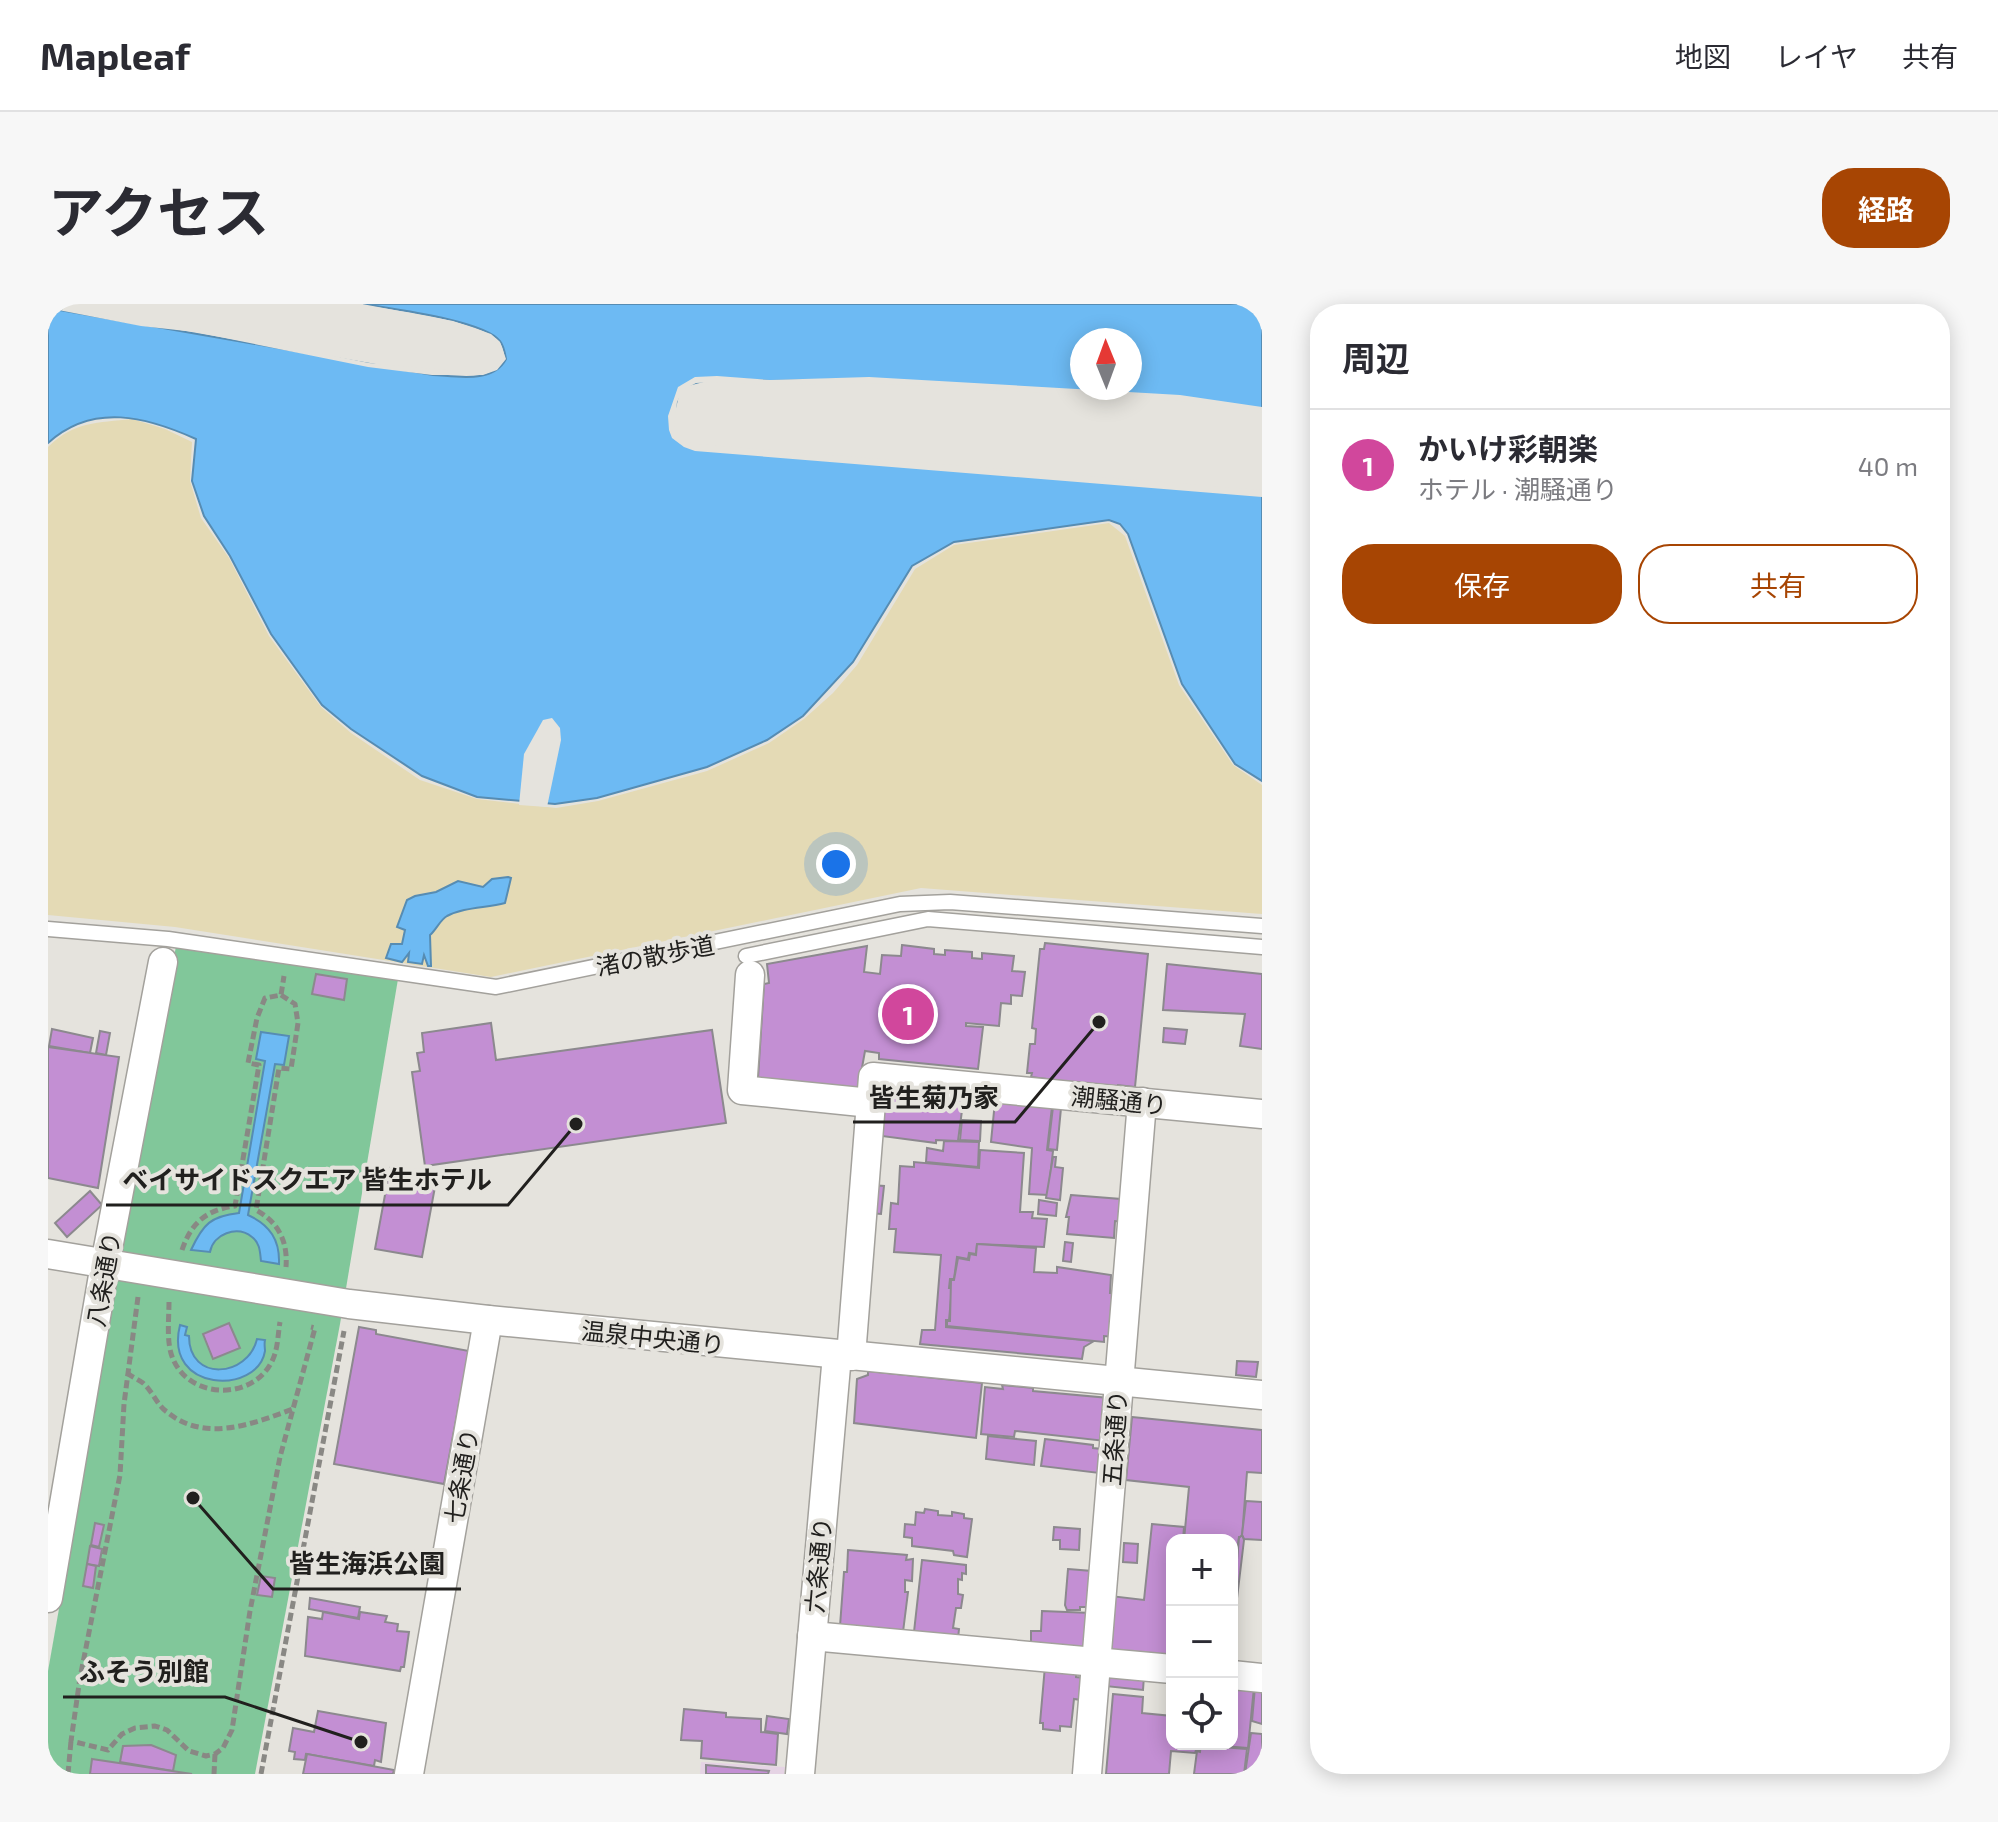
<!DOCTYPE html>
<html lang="ja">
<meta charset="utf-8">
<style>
body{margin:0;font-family:"Exo 2","Noto Sans JP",sans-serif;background:#f7f7f7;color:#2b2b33}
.controls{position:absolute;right:24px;bottom:24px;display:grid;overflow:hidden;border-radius:16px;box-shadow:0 4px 20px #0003}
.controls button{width:72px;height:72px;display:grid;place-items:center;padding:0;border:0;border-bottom:2px solid #e1e1e2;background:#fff;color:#2b2b33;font:40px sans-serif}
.compass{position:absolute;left:1022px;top:24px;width:72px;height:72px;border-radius:50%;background:#fff;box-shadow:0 4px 20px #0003;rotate:359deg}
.you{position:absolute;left:788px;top:560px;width:28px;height:28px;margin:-20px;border:6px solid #fff;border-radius:50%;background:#1a73e8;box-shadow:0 0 0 12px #1a73e833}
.badge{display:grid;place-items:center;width:52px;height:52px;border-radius:50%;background:#a74503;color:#fff;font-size:26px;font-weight:700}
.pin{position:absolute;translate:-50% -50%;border:4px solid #fff;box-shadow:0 2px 8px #0006}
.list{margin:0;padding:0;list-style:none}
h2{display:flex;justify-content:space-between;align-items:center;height:104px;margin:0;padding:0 32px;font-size:34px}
h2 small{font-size:26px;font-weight:400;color:#7c7c81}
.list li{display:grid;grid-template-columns:52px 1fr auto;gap:24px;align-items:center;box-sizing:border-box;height:112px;padding:0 32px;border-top:2px solid #e1e1e2}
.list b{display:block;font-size:30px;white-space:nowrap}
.list p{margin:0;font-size:26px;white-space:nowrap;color:#7c7c81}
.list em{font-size:26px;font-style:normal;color:#7c7c81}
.actions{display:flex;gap:16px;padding:24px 32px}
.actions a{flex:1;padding:18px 0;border:2px solid #a74503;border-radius:32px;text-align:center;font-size:28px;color:#a74503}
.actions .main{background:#a74503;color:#fff}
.icon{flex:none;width:44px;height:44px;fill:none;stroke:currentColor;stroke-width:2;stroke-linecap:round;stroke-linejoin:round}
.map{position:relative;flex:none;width:1214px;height:1470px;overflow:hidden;border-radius:32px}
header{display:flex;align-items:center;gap:48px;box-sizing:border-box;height:112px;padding:0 40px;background:#fff;border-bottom:2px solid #e1e1e2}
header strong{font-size:38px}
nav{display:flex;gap:44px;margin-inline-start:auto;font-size:28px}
.intro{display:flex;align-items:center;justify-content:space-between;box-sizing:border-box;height:192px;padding:0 48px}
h1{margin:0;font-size:56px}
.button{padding:20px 36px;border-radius:32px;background:#a74503;color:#fff;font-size:28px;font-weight:700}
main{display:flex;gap:48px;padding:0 48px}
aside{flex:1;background:#fff;border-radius:32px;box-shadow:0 4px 20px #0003}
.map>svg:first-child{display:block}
.commercial{fill:#e5d3e4}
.green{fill:#81c79a}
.sand{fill:#e4dab5}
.water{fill:#6dbaf3;stroke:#568cb3;stroke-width:2;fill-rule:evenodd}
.pier{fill:#e5e3dd}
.building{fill:#c38fd3;stroke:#8c898e;stroke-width:2}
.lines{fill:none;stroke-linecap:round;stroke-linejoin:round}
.service-casing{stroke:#a3a19c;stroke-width:17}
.minor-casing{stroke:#a3a19c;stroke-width:31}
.path{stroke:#898884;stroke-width:5;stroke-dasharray:8 4;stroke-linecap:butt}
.service{stroke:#fff;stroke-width:14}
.minor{stroke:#fff;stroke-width:28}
.labels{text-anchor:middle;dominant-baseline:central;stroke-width:8;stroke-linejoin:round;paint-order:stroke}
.street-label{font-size:24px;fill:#21201e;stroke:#e5e3dd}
.leader{fill:none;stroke:#21201e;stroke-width:3}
.callout-dot{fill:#21201e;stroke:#e5e3dd;stroke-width:3}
.callout-label{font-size:26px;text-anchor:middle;font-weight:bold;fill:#21201e;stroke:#e5e3dd;stroke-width:8;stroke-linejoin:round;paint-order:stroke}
</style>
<header>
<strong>Mapleaf</strong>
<nav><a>地図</a><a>レイヤ</a><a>共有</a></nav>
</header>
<div class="intro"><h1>アクセス</h1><a class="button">経路</a></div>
<main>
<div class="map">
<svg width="1214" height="1470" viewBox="0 0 1214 1470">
<rect width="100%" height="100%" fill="#e5e3dd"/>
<!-- commercial -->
<path class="commercial" d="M 653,1458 L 737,1463 L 736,1470 L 652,1470 Z"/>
<!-- green -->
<path class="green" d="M 128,642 L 350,675 L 292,1020 L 207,1470 L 0,1470 L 0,1367 Z"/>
<!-- sand -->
<path class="sand" d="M 84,115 L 117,125 L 144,138 L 142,177 L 153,214 L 181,254 L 221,332 L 273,403 L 303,429 L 372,476 L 429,495 L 508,504 L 550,497 L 659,467 L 721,439 L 756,415 L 785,389 L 809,361 L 867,265 L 906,241 L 1061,219 L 1077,232 L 1131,381 L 1185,461 L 1214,481 L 1214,610 L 873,584 L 443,673 L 127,623 L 0,611 L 0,143 C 27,117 49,119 84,115 Z"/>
<!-- water -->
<g class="water">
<path d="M 315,0 L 1214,0 L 1214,105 L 1132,93 L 821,75 L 722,77 L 667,74 L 632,83 L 622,125 L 637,141 L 1214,190 L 1214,477 L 1187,460 L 1134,380 L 1080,230 L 1072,220 L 1061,216 L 906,238 L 864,262 L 805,358 L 755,412 L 719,436 L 659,463 L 549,494 L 507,500 L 429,493 L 374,472 L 303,425 L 274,401 L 223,330 L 182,252 L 156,212 L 144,177 L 148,135 C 99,113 45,98 0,139 L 0,4 L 385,71 C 408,72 445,80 458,55 C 457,49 456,42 452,37 C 435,16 344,5 315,0 ZM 1034,36 L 1082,36 L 1082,84 L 1034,84 Z"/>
<path d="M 460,573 L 463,574 L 457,599 C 438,604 416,603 399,612 C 392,616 388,626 382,631 L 383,662 L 380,662 L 376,651 L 374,660 L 360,658 L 361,649 L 354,658 L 338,654 L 343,640 L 354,640 L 357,626 L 349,623 L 359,596 L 367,592 L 388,588 L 410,577 L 435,583 L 444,575 Z"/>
<path d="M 213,728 L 241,732 L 236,761 L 227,760 L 200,911 C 222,921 232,936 231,960 L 213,957 C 212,948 212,939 204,933 C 189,921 165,930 162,948 L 143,946 C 155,920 163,912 191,909 L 217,757 L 208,755 Z"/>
<path d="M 132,1021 L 139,1023 L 137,1031 L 141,1032 C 141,1079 200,1073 209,1035 L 217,1036 C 216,1040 217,1044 217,1047 C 210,1091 115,1089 132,1021 Z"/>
</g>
<!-- pier -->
<g class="pier">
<path d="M 0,0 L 94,18 L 148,24 L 321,59 L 421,68 L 435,67 L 447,62 L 454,54 L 449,40 L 441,34 L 405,21 L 314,4 L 311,0 L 314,0 L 405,17 L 443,30 L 452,38 L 458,55 L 449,66 L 435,71 L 384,71 L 320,63 L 147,28 L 93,22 L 0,4 Z"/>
<path d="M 669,72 L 722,76 L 821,73 L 1132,91 L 1214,103 L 1214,109 L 1132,97 L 821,79 L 722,81 L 667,78 L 648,79 L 635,86 L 629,98 L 626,125 L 639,137 L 649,140 L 1214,186 L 1214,193 L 647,147 L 636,143 L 624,134 L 621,126 L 620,112 L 630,83 L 647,73 Z"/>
<path d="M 504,414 L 512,424 L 513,436 L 499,503 L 471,501 L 476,450 L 495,416 Z"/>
</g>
<!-- building -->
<g class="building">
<path d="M 997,639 L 1100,650 L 1087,783 L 1070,781 L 1070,784 L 983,773 L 984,769 L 979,769 L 982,740 L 987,740 L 988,725 L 984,724 L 992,645 L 996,645 Z"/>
<path d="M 854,641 L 886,645 L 886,650 L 897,651 L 897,646 L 924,648 L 924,654 L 934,655 L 934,649 L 966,652 L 964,667 L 977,668 L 974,692 L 963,691 L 963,700 L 953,699 L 951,722 L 918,719 L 918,722 L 935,723 L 930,765 L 831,755 L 831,749 L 817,747 L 810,786 L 710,774 L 716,680 L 721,679 L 719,660 L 819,642 L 816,668 L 832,670 L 834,651 L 853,652 Z"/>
<path d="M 1119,660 L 1214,670 L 1214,745 L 1192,742 L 1197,710 L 1115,706 Z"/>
<path d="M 268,670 L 299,675 L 296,696 L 264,690 Z"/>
<path d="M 443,719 L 448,756 L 664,726 L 678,819 L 377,862 L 364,768 L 372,767 L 369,749 L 376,748 L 374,729 Z"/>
<path d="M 1116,724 L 1139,726 L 1137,740 L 1115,738 Z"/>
<path d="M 4,725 L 45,734 L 42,749 L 1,742 Z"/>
<path d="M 52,727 L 62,729 L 58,751 L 48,749 Z"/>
<path d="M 0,743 L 71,753 L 50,884 L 0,874 Z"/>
<path d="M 832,781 L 916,791 L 910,837 L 888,836 L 888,839 L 826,831 Z"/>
<path d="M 947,797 L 1004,803 L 999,846 L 1005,847 L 1000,891 L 981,890 L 984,844 L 943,838 Z"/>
<path d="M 1005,803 L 1013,804 L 1009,846 L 1000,845 Z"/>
<path d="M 914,816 L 933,817 L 932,837 L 912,836 Z"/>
<path d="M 896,837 L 931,838 L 930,863 L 878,858 L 879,844 L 895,847 Z"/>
<path d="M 932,846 L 976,849 L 972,908 L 985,908 L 984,914 L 999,915 L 996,943 L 929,940 L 928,950 L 921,949 L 920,955 L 909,953 L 906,975 L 902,975 L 901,984 L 904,984 L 901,1016 L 898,1016 L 898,1023 L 1046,1037 L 1036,1043 L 1034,1055 L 872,1040 L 874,1026 L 887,1026 L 893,951 L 846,948 L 848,925 L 841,925 L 843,899 L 850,900 L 852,862 L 866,863 L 866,858 L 931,864 Z"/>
<path d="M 1005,853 L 1008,853 L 1007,863 L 1015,864 L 1012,896 L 998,894 Z"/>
<path d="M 342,864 L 389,872 L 374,953 L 327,945 Z"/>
<path d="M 823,881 L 836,882 L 833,910 L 821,909 Z"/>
<path d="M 42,887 L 54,901 L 19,933 L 7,919 Z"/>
<path d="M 1023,891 L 1073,895 L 1076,918 L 1067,917 L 1066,934 L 1019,930 L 1021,913 L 1018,913 Z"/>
<path d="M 991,896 L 1009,899 L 1008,912 L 990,910 Z"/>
<path d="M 1017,938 L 1025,939 L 1023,958 L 1015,957 Z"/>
<path d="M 929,940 L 988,944 L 986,968 L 1009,969 L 1009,963 L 1063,971 L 1062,989 L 1066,989 L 1066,1033 L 1056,1032 L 1056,1038 L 899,1022 L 899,1017 L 902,1017 L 903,976 L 906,976 L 910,954 L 921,956 L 922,950 L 928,951 Z"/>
<path d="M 181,1019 L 192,1044 L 165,1055 L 155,1030 Z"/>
<path d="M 311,1023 L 328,1026 L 328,1030 L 421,1047 L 396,1180 L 286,1160 Z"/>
<path d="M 1189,1057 L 1210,1058 L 1208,1073 L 1188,1071 Z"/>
<path d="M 820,1067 L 934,1079 L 928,1134 L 806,1119 L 809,1075 L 820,1071 Z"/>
<path d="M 954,1081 L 985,1084 L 985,1087 L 1061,1094 L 1057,1137 L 967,1127 L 966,1133 L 933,1130 L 937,1083 L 955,1085 Z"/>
<path d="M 1084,1113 L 1214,1126 L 1214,1169 L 1199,1168 L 1194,1233 L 1191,1233 L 1188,1254 L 1184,1254 L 1184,1236 L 1136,1236 L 1141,1183 L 1078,1176 Z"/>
<path d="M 940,1132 L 988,1137 L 986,1161 L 938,1155 Z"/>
<path d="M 997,1135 L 1045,1141 L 1045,1144 L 1054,1145 L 1051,1169 L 993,1162 Z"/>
<path d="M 1198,1197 L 1214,1198 L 1214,1236 L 1196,1235 L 1194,1231 Z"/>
<path d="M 877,1205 L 890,1207 L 890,1211 L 904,1212 L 904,1208 L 916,1210 L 916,1214 L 924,1215 L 919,1253 L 906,1251 L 905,1247 L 864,1242 L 864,1234 L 856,1233 L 857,1220 L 867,1221 L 868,1208 L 876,1209 Z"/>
<path d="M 47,1219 L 56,1221 L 51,1243 L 43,1241 Z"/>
<path d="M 1104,1220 L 1136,1223 L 1135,1236 L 1124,1236 L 1124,1354 L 1061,1348 L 1063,1292 L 1096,1296 Z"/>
<path d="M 1006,1223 L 1032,1225 L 1031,1246 L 1012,1245 L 1012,1236 L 1005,1236 Z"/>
<path d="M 1194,1231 L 1196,1236 L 1184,1336 L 1184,1255 L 1189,1256 L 1191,1234 Z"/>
<path d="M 1076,1239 L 1090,1240 L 1089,1259 L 1075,1258 Z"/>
<path d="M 42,1242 L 54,1245 L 51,1262 L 39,1260 Z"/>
<path d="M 800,1246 L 859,1251 L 858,1256 L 865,1255 L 864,1277 L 857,1276 L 857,1288 L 860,1288 L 855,1328 L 792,1322 L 796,1268 L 799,1268 Z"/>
<path d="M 874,1256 L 918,1261 L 918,1270 L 914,1269 L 914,1276 L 910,1275 L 910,1290 L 915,1291 L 913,1304 L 908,1304 L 905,1324 L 911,1325 L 910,1334 L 866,1328 Z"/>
<path d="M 39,1260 L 48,1262 L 45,1284 L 35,1282 Z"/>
<path d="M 1020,1265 L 1044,1267 L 1042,1303 L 1032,1303 L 1032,1306 L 1019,1306 L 1017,1301 Z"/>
<path d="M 213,1272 L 227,1274 L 224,1293 L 209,1291 Z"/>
<path d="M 262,1294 L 312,1303 L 310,1314 L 261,1305 Z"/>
<path d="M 994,1307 L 1043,1309 L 1041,1340 L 1032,1346 L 983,1340 L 983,1327 L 993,1327 Z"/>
<path d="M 275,1308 L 311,1315 L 312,1308 L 339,1312 L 337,1318 L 350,1320 L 349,1327 L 361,1328 L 356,1363 L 353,1363 L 352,1367 L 257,1352 L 260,1313 L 274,1315 Z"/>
<path d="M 997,1362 L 1028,1364 L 1028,1373 L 1037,1374 L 1033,1396 L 1026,1395 L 1023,1423 L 1012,1422 L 1012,1427 L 995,1425 L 995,1419 L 992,1419 Z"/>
<path d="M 1065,1368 L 1096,1372 L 1095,1386 L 1057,1382 Z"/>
<path d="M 1184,1381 L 1206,1383 L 1200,1444 L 1175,1442 L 1184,1440 Z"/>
<path d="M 1207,1383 L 1214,1384 L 1214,1420 L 1204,1417 Z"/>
<path d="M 1065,1390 L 1095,1393 L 1094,1409 L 1124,1412 L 1124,1440 L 1152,1440 L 1151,1447 L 1148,1446 L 1147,1449 L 1123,1447 L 1121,1470 L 1058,1470 Z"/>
<path d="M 636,1405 L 678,1409 L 678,1413 L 713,1415 L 713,1428 L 730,1430 L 728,1461 L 653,1454 L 654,1437 L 633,1436 Z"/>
<path d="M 270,1407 L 338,1419 L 333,1458 L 327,1456 L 326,1462 L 258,1450 L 257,1456 L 246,1455 L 247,1448 L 241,1447 L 245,1424 L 266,1428 Z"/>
<path d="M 719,1412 L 741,1415 L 739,1430 L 717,1427 Z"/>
<path d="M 1203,1429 L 1214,1430 L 1214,1470 L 1197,1470 Z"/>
<path d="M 1153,1440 L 1174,1440 L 1174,1443 L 1199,1445 L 1196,1470 L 1146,1470 L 1149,1447 L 1152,1448 Z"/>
<path d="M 103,1441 L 128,1451 L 125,1467 L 72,1458 L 75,1442 Z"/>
<path d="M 259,1450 L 346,1466 L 345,1470 L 255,1470 Z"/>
<path d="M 44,1455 L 144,1470 L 42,1470 Z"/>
<path d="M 658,1461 L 721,1467 L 720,1470 L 658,1470 Z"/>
</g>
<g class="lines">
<defs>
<g id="service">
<path d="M 0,625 L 120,635 L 448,683 L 852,600 L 902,598 L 1214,622"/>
<path d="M 698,652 L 880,615 L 1214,643"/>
</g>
<g id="minor">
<path d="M 702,671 L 694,786 L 823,799"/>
<path d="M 0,950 L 301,1000 L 440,1016 L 1214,1091"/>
<path d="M 803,1052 L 825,773 L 1214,810"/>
<path d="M 0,1294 L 57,960 L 115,658"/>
<path d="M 764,1332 L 1124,1365"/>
<path d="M 1184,1371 L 1214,1374"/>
<path d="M 361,1470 L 440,1016"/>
<path d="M 752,1470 L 789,1051"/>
<path d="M 1039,1470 L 1094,798"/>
</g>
</defs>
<!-- service casing -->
<use href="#service" class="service-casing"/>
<!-- minor casing -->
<use href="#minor" class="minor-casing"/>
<!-- path -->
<g class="path">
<path d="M 233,691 L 247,700 L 250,719 L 243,765 L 231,764 L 208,906 C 230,918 240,937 238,963"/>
<path d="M 134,946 C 143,919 158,906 187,902 L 211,761 L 200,759 L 209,714 L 217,694 L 233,691 L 236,672"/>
<path d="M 90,993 L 76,1100 L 72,1171 L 32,1374 L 23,1437 L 60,1446 L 74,1430 L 87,1424 L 107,1422 L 119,1426 L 141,1447 L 158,1452 L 167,1450 L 175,1444 L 184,1426 L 202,1307 L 232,1153 L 267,1024 L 263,1023"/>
<path d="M 121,998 C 121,1016 118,1039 125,1055 C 142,1096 207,1097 225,1055 C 230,1044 230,1029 232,1018"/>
<path d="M 79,1069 C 84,1073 91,1076 95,1079 C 105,1088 109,1101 119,1108 C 157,1139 204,1120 245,1105"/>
<path d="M 20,1470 L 23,1437"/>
<path d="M 166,1470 L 167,1450"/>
<path d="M 213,1470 L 296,1027"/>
</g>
<!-- service -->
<use href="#service" class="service"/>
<!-- minor -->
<use href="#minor" class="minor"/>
</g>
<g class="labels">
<!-- street labels -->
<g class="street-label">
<text transform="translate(607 651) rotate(-11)">渚の散歩道</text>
<text transform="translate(1071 796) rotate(6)">潮騒通り</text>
<text transform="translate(55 975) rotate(-80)">八条通り</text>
<text transform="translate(605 1033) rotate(6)">温泉中央通り</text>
<text transform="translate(1066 1134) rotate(-86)">五条通り</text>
<text transform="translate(413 1172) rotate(-80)">七条通り</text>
<text transform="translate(770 1261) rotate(-85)">六条通り</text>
</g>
</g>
<!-- callouts -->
<path class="leader" d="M1051 718L967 818H805M528 820L460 901H58M145 1194L225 1285H413M313 1438L177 1393H15"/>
<g class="callout-dot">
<circle cx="1051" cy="718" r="8"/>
<circle cx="528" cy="820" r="8"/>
<circle cx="145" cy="1194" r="8"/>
<circle cx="313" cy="1438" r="8"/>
</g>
<g class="callout-label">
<text x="886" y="803">皆生菊乃家</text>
<text x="259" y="885">ベイサイドスクエア 皆生ホテル</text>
<text x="319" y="1269">皆生海浜公園</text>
<text x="96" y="1377">ふそう別館</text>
</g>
</svg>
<div class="controls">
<button>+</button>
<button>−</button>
<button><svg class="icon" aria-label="locate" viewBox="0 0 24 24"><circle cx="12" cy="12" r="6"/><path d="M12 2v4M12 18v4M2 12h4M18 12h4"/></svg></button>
</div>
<svg class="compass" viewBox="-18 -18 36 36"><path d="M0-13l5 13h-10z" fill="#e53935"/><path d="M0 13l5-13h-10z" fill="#7c7c81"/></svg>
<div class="you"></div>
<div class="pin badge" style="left:860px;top:710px;background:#d1479c">1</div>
</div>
<aside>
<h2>周辺<small></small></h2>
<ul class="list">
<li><span class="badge" style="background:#d1479c">1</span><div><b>かいけ彩朝楽</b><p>ホテル · 潮騒通り</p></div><em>40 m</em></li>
</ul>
<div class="actions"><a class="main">保存</a><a>共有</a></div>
</aside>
</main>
